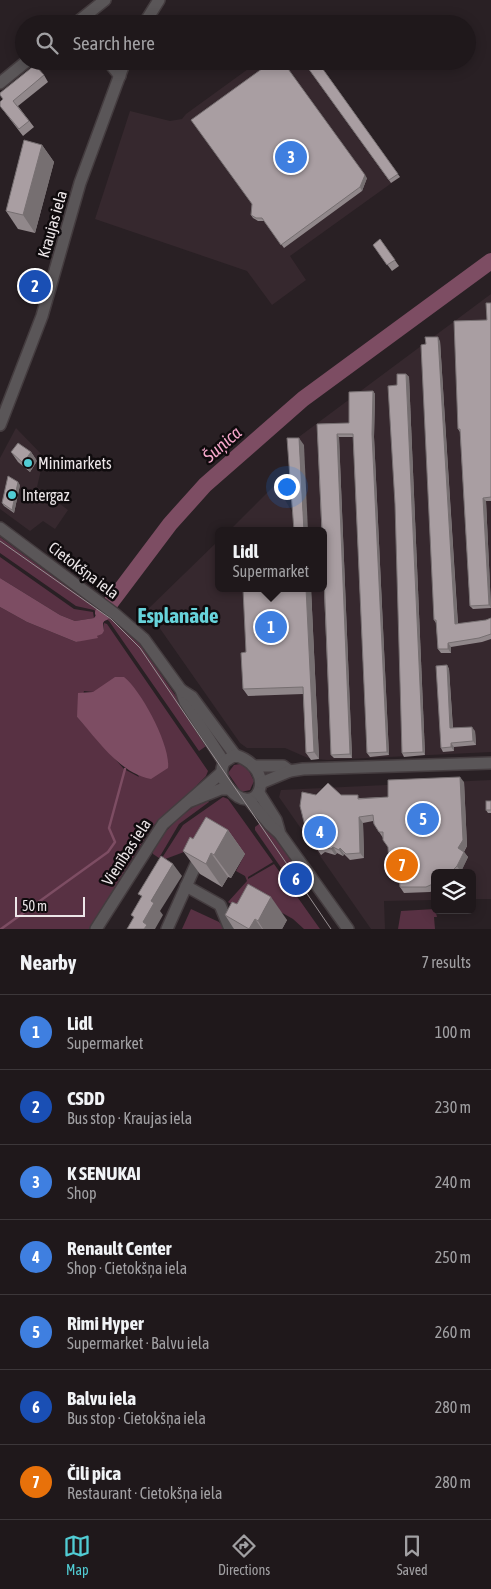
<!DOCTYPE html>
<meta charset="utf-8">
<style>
body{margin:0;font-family:"Asap Condensed",sans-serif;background:#2c2528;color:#f1f3f6}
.controls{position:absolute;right:15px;bottom:15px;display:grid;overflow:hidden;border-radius:8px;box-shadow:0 2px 12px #0003}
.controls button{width:45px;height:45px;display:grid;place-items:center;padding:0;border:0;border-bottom:1px solid #3c373a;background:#1f181b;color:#f1f3f6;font:25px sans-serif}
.scale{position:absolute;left:15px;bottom:12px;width:70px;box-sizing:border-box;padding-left:5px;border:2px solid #ece6e8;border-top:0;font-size:14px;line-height:18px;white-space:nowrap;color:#ece6e8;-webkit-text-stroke:4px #0f0b0d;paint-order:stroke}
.you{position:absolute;left:286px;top:486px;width:18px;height:18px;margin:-12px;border:4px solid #fff;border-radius:50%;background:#1a73e8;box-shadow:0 0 0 8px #1a73e833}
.badge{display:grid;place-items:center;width:32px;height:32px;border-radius:50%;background:#51ccd4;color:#fff;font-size:16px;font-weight:700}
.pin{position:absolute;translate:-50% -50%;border:2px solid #fff;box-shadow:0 1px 5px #0006}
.popup{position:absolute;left:215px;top:527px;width:112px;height:65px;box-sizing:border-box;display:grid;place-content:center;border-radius:8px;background:#1f181b;filter:drop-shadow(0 1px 4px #0005);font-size:16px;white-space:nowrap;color:#a1a0a3}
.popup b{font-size:19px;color:#f1f3f6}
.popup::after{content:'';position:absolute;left:50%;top:100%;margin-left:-10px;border:10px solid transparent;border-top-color:#1f181b}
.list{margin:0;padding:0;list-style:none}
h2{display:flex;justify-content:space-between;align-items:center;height:65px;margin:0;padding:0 20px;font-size:21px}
h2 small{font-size:16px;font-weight:400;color:#a1a0a3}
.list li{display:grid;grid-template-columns:32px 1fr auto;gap:15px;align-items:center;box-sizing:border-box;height:75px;padding:0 20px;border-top:1px solid #3c373a}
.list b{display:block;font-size:19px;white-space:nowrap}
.list p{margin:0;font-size:16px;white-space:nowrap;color:#a1a0a3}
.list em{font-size:16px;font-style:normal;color:#a1a0a3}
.icon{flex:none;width:28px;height:28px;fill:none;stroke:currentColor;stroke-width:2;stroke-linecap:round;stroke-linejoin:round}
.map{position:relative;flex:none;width:491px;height:929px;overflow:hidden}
.search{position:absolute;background:#1f181b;box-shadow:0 2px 12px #0003;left:15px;right:15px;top:15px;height:55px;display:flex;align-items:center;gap:12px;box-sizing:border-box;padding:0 18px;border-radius:28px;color:#a1a0a3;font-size:19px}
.sheet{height:590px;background:#1f181b}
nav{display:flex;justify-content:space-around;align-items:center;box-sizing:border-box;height:70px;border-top:1px solid #3c373a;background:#1f181b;font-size:14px;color:#a1a0a3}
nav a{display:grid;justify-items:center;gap:2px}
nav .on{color:#51ccd4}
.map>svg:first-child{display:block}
.built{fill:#36282e}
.green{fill:#583143;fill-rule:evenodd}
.water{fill:#7d4d63}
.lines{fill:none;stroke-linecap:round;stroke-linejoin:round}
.stream{stroke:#7d4d63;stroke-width:2.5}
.river{stroke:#7d4d63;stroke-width:16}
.minor-casing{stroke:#443c3f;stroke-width:14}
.minor{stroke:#5a5658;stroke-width:11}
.tram{stroke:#989093;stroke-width:1}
.wall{fill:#91888b}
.shaded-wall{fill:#766f71}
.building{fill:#a99ea2;stroke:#766f71}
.poi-dot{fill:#51ccd4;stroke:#0f0b0d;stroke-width:2}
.labels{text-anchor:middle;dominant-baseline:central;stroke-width:5;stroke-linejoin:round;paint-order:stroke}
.street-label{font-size:16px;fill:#ece6e8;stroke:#0f0b0d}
.poi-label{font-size:16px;fill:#ece6e8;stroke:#0f0b0d;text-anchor:start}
.water-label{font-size:18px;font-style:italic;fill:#f5a7ca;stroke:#0f0b0d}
.district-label{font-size:21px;font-weight:bold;fill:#67d3da;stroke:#0f0b0d}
</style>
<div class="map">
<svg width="491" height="929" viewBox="0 0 491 929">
<rect width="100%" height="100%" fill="#292024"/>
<!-- built -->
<g class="built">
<path d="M 259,61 L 317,61 L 400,177 L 290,256 L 306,280 L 272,305 L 247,271 L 95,219 L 130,111 L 170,121 L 182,119 L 186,114 Z"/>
<path d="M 491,294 L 491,752 L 327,760 L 308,758 L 285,748 L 247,748 L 240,743 L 147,610 L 218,541 L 218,588 L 324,588 L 324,531 L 229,531 L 276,484 L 292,512 L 288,445 Z"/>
<path d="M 16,428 L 44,457 L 37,487 L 68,510 L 55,529 L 43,521 L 30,531 L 0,509 L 0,458 Z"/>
<path d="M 491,780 L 491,899 L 472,899 L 472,873 L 435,873 L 435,900 L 384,901 L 385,929 L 371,929 L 279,797 L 281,790 Z"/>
</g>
<!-- green -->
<g class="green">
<path d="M 0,537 L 129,632 L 140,644 L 209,744 L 199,751 L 109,621 L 94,610 L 76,606 L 0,553 Z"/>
<path d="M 0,557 L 74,609 L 93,612 L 94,618 L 75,621 L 60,615 L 0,578 Z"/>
<path d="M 0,607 L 27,622 L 76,642 L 97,636 L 104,631 L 104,623 L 107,624 L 208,771 L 206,776 L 197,785 L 198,787 L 168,811 L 152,827 L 89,929 L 0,929 ZM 84,691 L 93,692 L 139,777 L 124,769 L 77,717 Z"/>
<path d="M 240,764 L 248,769 L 254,781 L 250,790 L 241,792 L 228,773 L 234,765 Z"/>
<path d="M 223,797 L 228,799 L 273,862 L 248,877 L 248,879 L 274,864 L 320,929 L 304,929 L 293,919 L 263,902 L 249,915 L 228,902 L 247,881 L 245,876 L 236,871 L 245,854 L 211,835 L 200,846 L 160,861 L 183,825 Z"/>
<path d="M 206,798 L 209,802 L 179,824 L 159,858 L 153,854 L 152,850 C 166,827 184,813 206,798 Z"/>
<path d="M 263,821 L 296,867 L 287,873 L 284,872 L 255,830 L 255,827 Z"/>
<path d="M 191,909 L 219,922 L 225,929 L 182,929 Z"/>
<path d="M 435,909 L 437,917 L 434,917 L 435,929 L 398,929 L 401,911 Z"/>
</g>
<!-- water -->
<g class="water">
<path d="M 0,578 L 60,615 L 75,621 L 94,618 L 111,594 L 119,599 L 103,623 L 104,631 L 102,634 L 97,636 L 98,638 L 76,642 L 27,622 L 0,607 Z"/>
<path d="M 115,677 L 124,677 C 141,690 171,746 168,768 L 151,779 C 119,773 98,740 77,717 L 78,693 L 93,692 Z"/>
</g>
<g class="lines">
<!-- stream -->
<path class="stream" d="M 1,929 L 108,852 L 115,842 L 109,828 L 125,769"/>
<!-- river -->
<path class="river" d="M 103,613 L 170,524 L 205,485 L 303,399 L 491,261"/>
<defs>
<g id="minor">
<path d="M 75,24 L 105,0"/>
<path d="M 144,24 L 159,0"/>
<path d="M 108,61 L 120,76"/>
<path d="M 0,83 L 27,61"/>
<path d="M 0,425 L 42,316 L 80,183 L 125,61"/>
<path d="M 0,528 L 115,614 L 144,639 L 181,690 L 185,702 L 224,762"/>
<path d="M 181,690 L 192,697 L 235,755"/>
<path d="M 235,755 C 281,770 256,823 228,787 C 221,778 220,771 224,762 Z"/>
<path d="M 253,766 L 283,766 L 290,771"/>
<path d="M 261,783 L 290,771 L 303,769 L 491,763"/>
<path d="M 259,793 L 276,820 L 280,834 L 348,929"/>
<path d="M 249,800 L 270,825 L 279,833"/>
<path d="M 191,801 L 221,789 L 229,789"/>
<path d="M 186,886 L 220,905 L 230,929"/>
<path d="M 96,929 L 163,824 L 221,773"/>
<path d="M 167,929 L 201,853"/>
</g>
</defs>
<!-- minor casing -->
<use href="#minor" class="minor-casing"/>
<!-- minor -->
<use href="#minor" class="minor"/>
<!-- tram -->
<path class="tram" d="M 0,541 L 111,619 L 140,648 L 331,929"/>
</g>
<!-- wall -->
<g class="wall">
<path d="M 303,61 L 317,61 L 400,177 L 391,183 Z"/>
<path d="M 44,75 L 48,82 L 18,106 L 34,127 L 23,136 L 0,106 Z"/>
<path d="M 42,145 L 54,162 L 35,233 L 18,229 L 6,211 Z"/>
<path d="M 367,178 L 362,191 L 284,248 L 264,221 L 258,221 L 253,218 L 251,215 Z"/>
<path d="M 380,239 L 399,266 L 392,271 L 373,245 Z"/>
<path d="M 491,303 L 491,501 L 486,501 L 491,608 L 473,609 L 470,606 L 460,432 L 458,429 Z"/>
<path d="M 440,341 L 458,624 L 486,620 L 491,618 L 491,639 L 482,642 L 451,647 L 451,653 L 441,653 L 438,649 L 436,623 L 434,620 L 426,344 Z"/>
<path d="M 406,374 L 409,377 L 425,755 L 404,757 L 402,753 L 397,385 Z"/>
<path d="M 373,391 L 375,394 L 374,437 L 389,755 L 370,757 L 367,753 L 353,437 L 339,437 L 352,758 L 334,758 L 331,755 L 317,424 L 349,423 Z"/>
<path d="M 11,452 L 31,452 L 37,461 L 30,472 L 18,462 Z"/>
<path d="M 20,485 L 14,513 L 4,506 L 2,503 Z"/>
<path d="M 258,588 L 311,588 L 319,759 L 311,760 L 306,753 L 303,694 L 248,696 L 243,689 L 246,652 Z"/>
<path d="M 447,665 L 449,669 L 453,728 L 475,731 L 476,745 L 454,747 L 454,751 L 443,752 L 441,748 Z"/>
<path d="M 464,782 L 467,846 L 464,852 L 468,857 L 460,873 L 435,873 L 435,890 L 430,892 L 404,893 L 400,887 L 398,870 L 393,871 L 389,865 L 388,847 L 383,838 L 374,824 L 373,821 L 363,823 L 364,858 L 350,860 L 344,854 L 343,856 L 337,853 L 335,855 L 325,852 L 321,855 L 317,849 L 316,795 L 341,795 L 360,798 L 388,797 Z"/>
<path d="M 491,801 L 491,813 L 488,813 L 486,810 Z"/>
<path d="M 228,830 L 245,854 L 231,878 L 228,877 L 222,887 L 200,874 L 183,851 L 193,839 Z"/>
<path d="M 237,904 L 287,920 L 282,929 L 234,929 L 225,915 Z"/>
</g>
<!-- shaded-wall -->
<g class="shaded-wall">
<path d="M 42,145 L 54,162 L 35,233 L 23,215 Z"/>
<path d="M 365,175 L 367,178 L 362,191 L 360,187 Z"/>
<path d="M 438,337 L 440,341 L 458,628 L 455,624 Z"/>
<path d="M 406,374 L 409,377 L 425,755 L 423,752 Z"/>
<path d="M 373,391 L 375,394 L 374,437 L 389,755 L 387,752 L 372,434 Z"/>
<path d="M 337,434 L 339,437 L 352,758 L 350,754 Z"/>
<path d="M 299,438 L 304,445 L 308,531 L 304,531 Z"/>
<path d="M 31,452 L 37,461 L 30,472 L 23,463 Z"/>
<path d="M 18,482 L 20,485 L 14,513 L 12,510 Z"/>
<path d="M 483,498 L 486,501 L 491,608 L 489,605 Z"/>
<path d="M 306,588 L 311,588 L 319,759 L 314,752 Z"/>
<path d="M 448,643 L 451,647 L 451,653 L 448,649 Z"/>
<path d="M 447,665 L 449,669 L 453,732 L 450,728 Z"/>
<path d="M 472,727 L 475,731 L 476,745 L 473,741 Z"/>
<path d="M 451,743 L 454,747 L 454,751 L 451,747 Z"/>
<path d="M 460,777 L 464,782 L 467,846 L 462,854 L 458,848 Z"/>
<path d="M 359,817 L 363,823 L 364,858 L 360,853 Z"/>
<path d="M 228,830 L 245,854 L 231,878 L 214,855 Z"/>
<path d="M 333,847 L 337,853 L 335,855 L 331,849 Z"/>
<path d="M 340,848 L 344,854 L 343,856 L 339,850 Z"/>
<path d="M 464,852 L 468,857 L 461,872 L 457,866 Z"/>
<path d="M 211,853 L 228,877 L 222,887 L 206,864 Z"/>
<path d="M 173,864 L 182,876 L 160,911 L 163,915 L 155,929 L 144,929 L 143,922 L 151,901 Z"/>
<path d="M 271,897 L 287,920 L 282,929 L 263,929 L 258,921 Z"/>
<path d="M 255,919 L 262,929 L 249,929 Z"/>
</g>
<!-- building -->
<g class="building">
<path d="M 303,61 L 317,61 L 398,174 L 389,180 Z"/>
<path d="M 270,63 L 286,66 L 365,175 L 360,187 L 281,245 L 262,218 L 256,218 L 251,215 L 252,204 L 191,120 Z"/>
<path d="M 35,65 L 44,75 L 13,101 L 29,121 L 19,129 L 0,106 L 0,102 L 3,99 L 0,95 L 0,93 Z"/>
<path d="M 24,140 L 42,145 L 23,215 L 6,211 Z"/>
<path d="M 380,239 L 395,260 L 387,265 L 373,245 Z"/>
<path d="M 486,303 L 491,303 L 491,497 L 483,498 L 489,605 L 470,606 L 460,429 L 458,429 L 454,321 L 487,320 Z"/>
<path d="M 425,337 L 438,337 L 455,624 L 486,620 L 491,618 L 491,634 L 479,638 L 448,643 L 448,649 L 438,649 L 436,620 L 434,620 L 421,345 L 426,344 Z"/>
<path d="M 397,374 L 406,374 L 423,752 L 402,753 L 395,504 L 388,386 L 397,385 Z"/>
<path d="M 373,391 L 372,434 L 387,752 L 367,753 L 353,434 L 337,434 L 350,754 L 331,755 L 324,576 L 324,531 L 322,531 L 317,424 L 349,423 L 349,392 Z"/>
<path d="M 287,438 L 299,438 L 304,531 L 294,531 Z"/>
<path d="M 18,443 L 31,452 L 23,463 L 11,452 Z"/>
<path d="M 8,476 L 18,482 L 12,510 L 2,503 Z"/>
<path d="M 306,588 L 314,752 L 306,753 L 303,687 L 243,689 L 241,653 L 246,652 L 243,589 Z"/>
<path d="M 447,665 L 450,728 L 472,727 L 473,741 L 451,743 L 451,747 L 441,748 L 436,666 Z"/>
<path d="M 460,777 L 463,840 L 458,848 L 464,852 L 457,866 L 450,873 L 435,873 L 435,883 L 426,887 L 400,887 L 398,864 L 389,865 L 388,847 L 383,840 L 383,832 L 379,832 L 374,824 L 373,815 L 359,817 L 360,853 L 346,854 L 340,848 L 339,850 L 333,847 L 331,849 L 321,846 L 317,849 L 306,830 L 300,806 L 302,792 L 316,795 L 328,783 L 341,795 L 358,795 L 358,799 L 388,797 L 388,780 Z"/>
<rect x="486" y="801" width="5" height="9"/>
<path d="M 206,817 L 228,830 L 214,855 L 211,853 L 206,864 L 183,851 L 190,837 L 193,839 Z"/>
<path d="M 161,856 L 173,864 L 151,901 L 154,903 L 143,922 L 147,925 L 144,929 L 127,929 L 134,917 L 131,915 L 142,896 L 138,894 Z"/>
<path d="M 248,884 L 271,897 L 258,921 L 255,919 L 249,929 L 225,915 L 232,902 L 237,904 Z"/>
</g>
<!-- markers -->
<g class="poi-dot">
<circle cx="28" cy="463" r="5"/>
<circle cx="12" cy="495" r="5"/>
</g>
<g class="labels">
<!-- street labels -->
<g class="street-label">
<text transform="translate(52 224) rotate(-74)">Kraujas iela</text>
<text transform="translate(84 570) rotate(37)">Cietokšņa iela</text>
<text transform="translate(126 852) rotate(-57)">Vienības iela</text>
</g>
<!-- poi labels -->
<g class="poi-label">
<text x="38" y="463">Minimarkets</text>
<text x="22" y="495">Intergaz</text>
</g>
<!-- water labels -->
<g class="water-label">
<text transform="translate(222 444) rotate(-41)">Šuņica</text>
</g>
<!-- district labels -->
<g class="district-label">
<text x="178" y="615">Esplanāde</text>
</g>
</g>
</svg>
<div class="controls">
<button><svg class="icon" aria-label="layers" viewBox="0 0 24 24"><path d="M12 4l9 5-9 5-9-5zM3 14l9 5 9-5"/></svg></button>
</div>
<div class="scale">50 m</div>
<div class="you"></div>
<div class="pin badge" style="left:271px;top:627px;background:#3f7fe0">1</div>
<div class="popup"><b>Lidl</b>Supermarket</div>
<div class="pin badge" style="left:35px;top:286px;background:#1a4fb4">2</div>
<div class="pin badge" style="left:291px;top:157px;background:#3f7fe0">3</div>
<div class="pin badge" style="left:320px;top:832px;background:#3f7fe0">4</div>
<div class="pin badge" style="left:423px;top:819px;background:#3f7fe0">5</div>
<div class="pin badge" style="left:296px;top:879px;background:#1a4fb4">6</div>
<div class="pin badge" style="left:402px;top:865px;background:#e8710a">7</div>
<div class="search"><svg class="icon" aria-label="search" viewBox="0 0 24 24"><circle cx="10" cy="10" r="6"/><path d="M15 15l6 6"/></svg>Search here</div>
</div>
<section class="sheet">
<h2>Nearby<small>7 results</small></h2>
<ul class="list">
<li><span class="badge" style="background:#3f7fe0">1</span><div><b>Lidl</b><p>Supermarket</p></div><em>100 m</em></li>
<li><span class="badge" style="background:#1a4fb4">2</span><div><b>CSDD</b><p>Bus stop · Kraujas iela</p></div><em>230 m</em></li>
<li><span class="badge" style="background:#3f7fe0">3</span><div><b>K SENUKAI</b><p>Shop</p></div><em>240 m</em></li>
<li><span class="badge" style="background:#3f7fe0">4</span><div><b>Renault Center</b><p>Shop · Cietokšņa iela</p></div><em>250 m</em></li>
<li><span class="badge" style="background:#3f7fe0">5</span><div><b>Rimi Hyper</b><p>Supermarket · Balvu iela</p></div><em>260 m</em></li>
<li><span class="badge" style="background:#1a4fb4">6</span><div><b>Balvu iela</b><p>Bus stop · Cietokšņa iela</p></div><em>280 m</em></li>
<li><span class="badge" style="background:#e8710a">7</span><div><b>Čili pica</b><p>Restaurant · Cietokšņa iela</p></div><em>280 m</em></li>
</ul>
</section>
<nav>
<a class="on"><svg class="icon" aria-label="map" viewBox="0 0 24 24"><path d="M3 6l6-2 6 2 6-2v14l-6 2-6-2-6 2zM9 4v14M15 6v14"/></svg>Map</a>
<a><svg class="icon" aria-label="directions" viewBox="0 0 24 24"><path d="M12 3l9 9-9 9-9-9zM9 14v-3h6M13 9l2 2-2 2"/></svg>Directions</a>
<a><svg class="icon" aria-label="saved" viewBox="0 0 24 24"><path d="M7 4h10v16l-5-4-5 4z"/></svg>Saved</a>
</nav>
